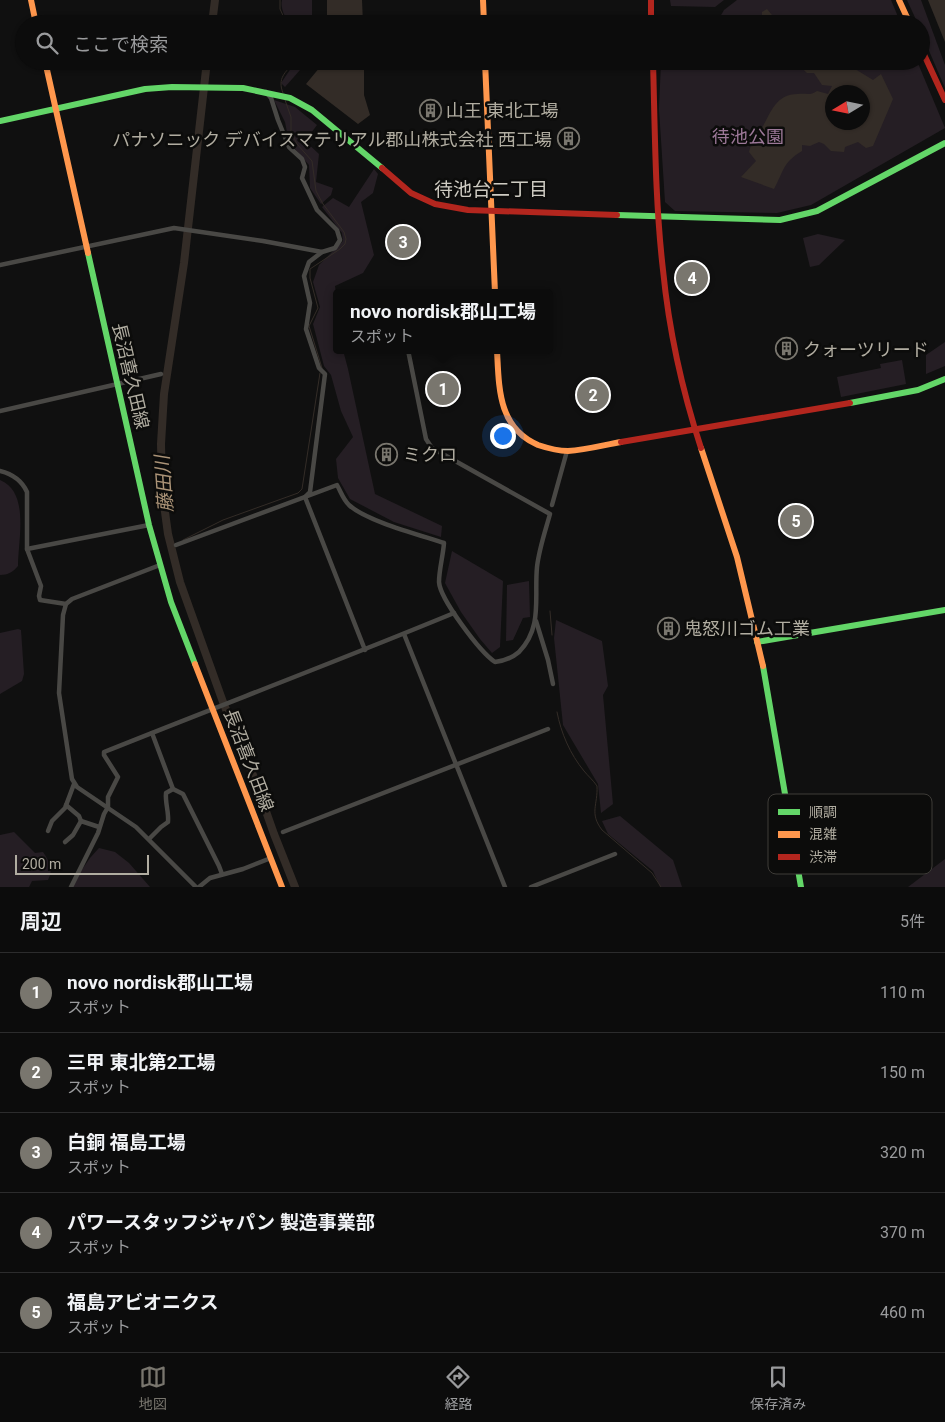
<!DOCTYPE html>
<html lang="ja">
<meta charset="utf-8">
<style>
body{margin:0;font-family:Roboto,"Noto Sans JP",sans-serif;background:#151515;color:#f1f3f6}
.compass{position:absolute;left:825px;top:85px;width:45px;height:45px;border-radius:50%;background:#0c0c0c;box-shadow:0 1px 4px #0004;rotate:260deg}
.scale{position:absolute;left:15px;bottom:12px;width:134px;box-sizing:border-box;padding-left:5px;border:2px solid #b1ada1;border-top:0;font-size:14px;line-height:18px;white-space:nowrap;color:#b1ada1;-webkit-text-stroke:4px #0c0c0b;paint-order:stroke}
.you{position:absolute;left:502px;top:435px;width:18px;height:18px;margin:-12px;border:4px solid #fff;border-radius:50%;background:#1a73e8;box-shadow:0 0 0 8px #1a73e833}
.badge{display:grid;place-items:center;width:32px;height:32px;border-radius:50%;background:#79766e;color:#fff;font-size:16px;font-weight:700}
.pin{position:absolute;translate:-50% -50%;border:2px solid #fff;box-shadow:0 1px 5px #0006}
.popup{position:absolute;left:333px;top:289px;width:220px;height:65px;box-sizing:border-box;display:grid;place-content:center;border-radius:5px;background:#0c0c0c;filter:drop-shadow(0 1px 4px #0005);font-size:16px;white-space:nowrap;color:#9a9b9d}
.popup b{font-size:19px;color:#f1f3f6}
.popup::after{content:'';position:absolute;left:50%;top:100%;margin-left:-10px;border:10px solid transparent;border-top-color:#0c0c0c}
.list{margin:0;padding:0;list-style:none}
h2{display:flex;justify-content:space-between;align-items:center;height:65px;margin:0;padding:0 20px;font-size:21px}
h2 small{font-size:16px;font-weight:400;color:#9a9b9d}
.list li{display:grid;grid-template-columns:32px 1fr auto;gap:15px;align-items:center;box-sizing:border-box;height:80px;padding:0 20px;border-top:1px solid #2c2c2d}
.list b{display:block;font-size:19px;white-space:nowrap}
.list p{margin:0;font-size:16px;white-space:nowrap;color:#9a9b9d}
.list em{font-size:16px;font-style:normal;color:#9a9b9d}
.icon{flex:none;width:28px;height:28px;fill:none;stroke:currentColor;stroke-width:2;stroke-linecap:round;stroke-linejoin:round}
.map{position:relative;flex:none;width:945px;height:887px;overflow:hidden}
.search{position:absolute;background:#0c0c0c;box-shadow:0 1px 4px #0004;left:15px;right:15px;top:15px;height:55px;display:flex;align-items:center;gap:12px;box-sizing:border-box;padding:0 18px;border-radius:28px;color:#9a9b9d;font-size:19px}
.sheet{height:465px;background:#0c0c0c}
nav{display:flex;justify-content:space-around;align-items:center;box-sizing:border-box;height:70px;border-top:1px solid #2c2c2d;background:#0c0c0c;font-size:14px;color:#9a9b9d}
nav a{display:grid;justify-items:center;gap:2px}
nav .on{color:#79766e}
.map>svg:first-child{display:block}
.green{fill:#251e24;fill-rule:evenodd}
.water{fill:#332c27;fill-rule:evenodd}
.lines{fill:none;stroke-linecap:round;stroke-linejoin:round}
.stream{stroke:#332c27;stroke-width:1}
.river{stroke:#332c27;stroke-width:8}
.street{stroke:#494845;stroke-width:4.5}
.fast{stroke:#63d668;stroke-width:6}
.slow{stroke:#ff974d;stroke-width:6}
.jam{stroke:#b3261e;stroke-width:6}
.labels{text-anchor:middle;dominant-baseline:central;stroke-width:5;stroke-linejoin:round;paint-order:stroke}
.poi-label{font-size:18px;fill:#b1ada1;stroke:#0c0c0b;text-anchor:start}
.park-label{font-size:18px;fill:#9c7898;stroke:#0c0c0b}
.street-label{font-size:18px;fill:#b1ada1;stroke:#0c0c0b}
.neighbourhood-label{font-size:19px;fill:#cecbc2;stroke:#0c0c0b}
.water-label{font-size:19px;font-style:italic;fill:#ac9478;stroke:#0c0c0b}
.key{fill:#0c0c0b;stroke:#3e3c38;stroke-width:1}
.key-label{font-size:14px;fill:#b1ada1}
</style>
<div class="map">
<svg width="945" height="887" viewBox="0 0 945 887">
<rect width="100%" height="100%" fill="#101010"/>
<!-- green -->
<g class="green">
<path d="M 282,0 L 312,0 L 312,24 L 289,24 C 285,17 280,8 282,0 Z"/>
<path d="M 670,0 L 724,0 L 715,7 L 671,6 Z"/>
<path d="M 737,0 L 891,0 L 901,24 L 716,24 L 724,10 Z"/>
<path d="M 907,0 L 921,0 L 945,65 L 945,88 L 921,32 L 921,24 L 918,24 Z"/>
<path d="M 296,61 L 308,61 L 285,87 L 281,83 Z"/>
<path d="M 661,61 L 917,61 L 945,128 L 811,205 L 777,213 L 675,211 L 665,202 L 659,109 ZM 832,92 L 862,92 L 862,122 L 832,122 Z"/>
<path d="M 274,100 L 295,107 L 317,125 L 305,141 L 319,154 L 316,182 L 333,188 L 331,195 L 321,204 L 310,188 L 309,165 L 289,142 L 285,122 Z"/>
<path d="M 374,169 L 378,174 L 373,193 L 361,202 L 374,255 L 363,273 L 335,286 L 337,299 L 337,350 L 343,350 L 348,369 L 375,494 L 442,526 L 441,537 L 394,522 L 350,499 L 338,478 L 336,459 L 353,437 L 341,411 L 331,375 L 324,366 L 313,324 L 320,307 L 313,282 L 319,265 L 343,241 L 342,233 L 322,207 L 333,198 L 349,207 Z"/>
<path d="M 818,234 L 845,240 L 819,265 L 810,267 L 803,238 Z"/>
<path d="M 945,342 L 945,366 L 926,374 L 926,355 Z"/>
<path d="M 902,360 L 906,384 L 841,397 L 837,377 L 881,368 L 880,364 Z"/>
<path d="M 0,480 C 30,492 18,540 18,566 C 13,572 8,575 0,575 Z"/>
<path d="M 452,551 L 503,581 L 500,647 L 492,653 L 480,639 L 461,612 L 445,583 Z"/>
<path d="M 529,581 L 530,617 L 523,618 L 513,640 L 506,641 L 507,585 Z"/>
<path d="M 556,620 L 602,641 L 608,686 L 603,695 L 613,804 L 601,813 L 598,784 L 563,725 L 554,638 Z"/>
<path d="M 18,629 L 21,630 L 24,674 L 22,681 L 0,694 L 0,633 Z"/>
<path d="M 620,816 L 673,860 L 682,887 L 660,887 L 653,871 L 608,834 L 602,821 Z"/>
<path d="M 14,832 L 35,853 L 43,852 C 49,861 54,869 48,880 L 32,881 L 29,887 L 0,887 L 0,835 Z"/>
<path d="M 99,848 L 115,852 L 129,863 L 150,887 L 70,887 L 90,858 Z"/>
<path d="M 945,859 L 945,887 L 908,887 Z"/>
</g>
<!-- water -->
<g class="water">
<path d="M 327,0 L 362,0 L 363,24 L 327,24 Z"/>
<path d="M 928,0 L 945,0 L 945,42 Z"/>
<path d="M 767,9 L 776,20 L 785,24 L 764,24 L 762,20 L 762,12 Z"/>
<path d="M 325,61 L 364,61 L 364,95 L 370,115 L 358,124 L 306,84 Z"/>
<path d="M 794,61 L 842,61 L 873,80 L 881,74 L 893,99 L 873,146 L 866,148 L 858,142 L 845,147 L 844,152 L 831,151 L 824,144 L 819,142 L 810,146 L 802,145 L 802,151 C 782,163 784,171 774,189 L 741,177 L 756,161 L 749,152 L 752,141 L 763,135 L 762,128 C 771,112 776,94 798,94 C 806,93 810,96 817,91 L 828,94 L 832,86 L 822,85 L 814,73 L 807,73 ZM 832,92 L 862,92 L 862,122 L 832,122 Z"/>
</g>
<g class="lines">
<!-- stream -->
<g class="stream">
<path d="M 280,0 L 280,9 L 287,24"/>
<path d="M 283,93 C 277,78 285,73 295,61"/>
<path d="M 285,100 L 291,117 L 291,132 L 297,144 L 312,161 L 316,191 L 323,204 L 344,232 L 346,239 L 345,244 L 340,249 L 310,269 L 310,278 L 318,308 L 309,326 L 322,368"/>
<path d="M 183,540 L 223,520 L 298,493 L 302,489 L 320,373"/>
<path d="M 550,611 L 552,635"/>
<path d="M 557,712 C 561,733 570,754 584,771 C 588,776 593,780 597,786 C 598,805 589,813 602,830 L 652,873 L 661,887"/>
</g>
<!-- river -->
<g class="river">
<path d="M 212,24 L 215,0"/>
<path d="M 207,61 L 184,263 L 164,394 L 161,444 L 162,490 L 168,534 L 180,582 L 223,702 L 255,780 L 274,834 L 295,887"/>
</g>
<!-- street -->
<g class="street">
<path d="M 266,92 L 271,98 L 278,120 L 289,147 L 302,159 L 305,167 L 302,178 L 317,210 L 337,230 L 340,240 L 335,248 L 322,252 L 309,262 L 304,276 L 310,303 L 306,329 L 319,368 L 325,374 L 310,492 L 305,497 L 365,650"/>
<path d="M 0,265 L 174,228 L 263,241 L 322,252"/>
<path d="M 0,411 L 161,374"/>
<path d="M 0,471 C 12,474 22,481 27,492 L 27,549 L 41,586 L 39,596 L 40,600 L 66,604"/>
<path d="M 552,505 L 567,451"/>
<path d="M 176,545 L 337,485 C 341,492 343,499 349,505 C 366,521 420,535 444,543 C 443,556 439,570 439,582 C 440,599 480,652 495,662 C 504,661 512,658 519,652 C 543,627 534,598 537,567 C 539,549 545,532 550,514 L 432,448 L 426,439 L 408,350"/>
<path d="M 27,549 L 149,525"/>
<path d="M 160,565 L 72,599 L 66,604 L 63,615 L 59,693 L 72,779 L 77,787 L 136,827 L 196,887"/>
<path d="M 536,621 L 548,660 L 553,684"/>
<path d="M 404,634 L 505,887"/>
<path d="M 152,733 L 173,789 L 183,794 L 219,866 L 222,874"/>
<path d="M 66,805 L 79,816 L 81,821"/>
<path d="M 48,831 L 52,821 L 65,808 L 74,784"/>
<path d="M 283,832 L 548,729"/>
<path d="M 149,839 L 161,827 L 168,822 C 169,812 165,803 166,793 L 173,789"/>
<path d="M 65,842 L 73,835 L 81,821 L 99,827"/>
<path d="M 71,887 L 98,833 L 104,814 L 108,807 L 108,797 L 118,777 L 104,755 L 104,752 C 221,705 338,661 454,613"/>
<path d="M 199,887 L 210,878 L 243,869 L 271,858"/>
<path d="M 531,887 L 615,854"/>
</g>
<!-- fast -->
<g class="fast">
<path d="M 0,121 L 145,89 L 172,87 L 243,88 L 290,98 L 312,110 L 382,168"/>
<path d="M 617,215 L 780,220 L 817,211 L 945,143"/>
<path d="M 88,253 L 149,525 L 171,602 L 195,664"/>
<path d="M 850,403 L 918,390 L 945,379"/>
<path d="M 757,642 L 945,610"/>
<path d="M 763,666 L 801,887"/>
</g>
<!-- slow -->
<g class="slow">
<path d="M 31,0 L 36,24"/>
<path d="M 483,0 L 484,24"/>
<path d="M 899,0 L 910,24"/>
<path d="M 45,61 L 88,253"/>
<path d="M 485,61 L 495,293"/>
<path d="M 497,350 C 499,388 498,428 538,445 C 547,448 559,451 568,451 C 586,450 604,445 621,442"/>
<path d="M 701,448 L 737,557 L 763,666"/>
<path d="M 195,664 L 282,887"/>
</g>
<!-- jam -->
<g class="jam">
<path d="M 651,0 L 651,24"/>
<path d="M 921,48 L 945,100"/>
<path d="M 653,61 C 655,131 655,201 663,270 C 669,331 682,390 701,448"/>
<path d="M 382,168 L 411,193 L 435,204 L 468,210 L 617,215"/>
<path d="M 621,442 L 850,403"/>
</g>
</g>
<!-- icons -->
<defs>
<symbol id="building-ring" viewBox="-11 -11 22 22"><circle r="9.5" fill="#0c0c0b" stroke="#79766e" stroke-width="1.5"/><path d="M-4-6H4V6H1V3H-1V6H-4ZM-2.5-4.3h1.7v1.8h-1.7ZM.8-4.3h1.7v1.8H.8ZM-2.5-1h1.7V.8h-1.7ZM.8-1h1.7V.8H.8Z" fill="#79766e"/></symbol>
</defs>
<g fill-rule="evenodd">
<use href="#building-ring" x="418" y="98" width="25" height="25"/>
<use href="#building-ring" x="556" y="126" width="25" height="25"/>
<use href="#building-ring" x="774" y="336" width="25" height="25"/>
<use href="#building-ring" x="374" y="442" width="25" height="25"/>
<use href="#building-ring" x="656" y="616" width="25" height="25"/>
</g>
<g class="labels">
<!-- poi labels -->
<g class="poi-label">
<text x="446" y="110">山王 東北工場</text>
<text x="552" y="139" text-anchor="end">パナソニック デバイスマテリアル郡山株式会社 西工場</text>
<text x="803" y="349">クォーツリード</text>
<text x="403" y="454">ミクロ</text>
<text x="684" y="628">鬼怒川ゴム工業</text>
</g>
<!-- park labels -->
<g class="park-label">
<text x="748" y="136">待池公園</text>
</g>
<!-- street labels -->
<g class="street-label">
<text transform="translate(131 376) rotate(77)">長沼喜久田線</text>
<text transform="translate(249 760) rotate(69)">長沼喜久田線</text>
</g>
<!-- neighbourhood labels -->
<g class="neighbourhood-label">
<text x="491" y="189">待池台二丁目</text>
</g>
<!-- water labels -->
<g class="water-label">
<text transform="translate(164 484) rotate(-94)">藤田川</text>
</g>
</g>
<!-- legend -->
<rect x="768" y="794" width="164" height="80" rx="8" class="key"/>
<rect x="778" y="809" width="22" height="6" fill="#63d668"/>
<rect x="778" y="831" width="22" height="7" fill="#ff974d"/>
<rect x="778" y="854" width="22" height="6" fill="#b3261e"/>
<g class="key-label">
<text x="809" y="817">順調</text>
<text x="809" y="839">混雑</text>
<text x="809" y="862">渋滞</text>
</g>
</svg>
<svg class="compass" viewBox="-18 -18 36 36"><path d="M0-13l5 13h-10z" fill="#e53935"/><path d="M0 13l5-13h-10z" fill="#9a9b9d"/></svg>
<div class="scale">200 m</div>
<div class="you"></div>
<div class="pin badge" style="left:443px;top:389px">1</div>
<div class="popup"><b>novo nordisk郡山工場</b>スポット</div>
<div class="pin badge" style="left:593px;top:395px">2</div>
<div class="pin badge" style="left:403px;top:242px">3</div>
<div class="pin badge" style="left:692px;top:278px">4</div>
<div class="pin badge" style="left:796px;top:521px">5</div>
<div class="search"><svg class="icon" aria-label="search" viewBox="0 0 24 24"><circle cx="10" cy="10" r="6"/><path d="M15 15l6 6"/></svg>ここで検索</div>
</div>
<section class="sheet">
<h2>周辺<small>5件</small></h2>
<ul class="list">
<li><span class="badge">1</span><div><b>novo nordisk郡山工場</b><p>スポット</p></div><em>110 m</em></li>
<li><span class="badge">2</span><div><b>三甲 東北第2工場</b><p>スポット</p></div><em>150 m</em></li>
<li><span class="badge">3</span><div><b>白銅 福島工場</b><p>スポット</p></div><em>320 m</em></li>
<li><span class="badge">4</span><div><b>パワースタッフジャパン 製造事業部</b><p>スポット</p></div><em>370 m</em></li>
<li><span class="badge">5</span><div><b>福島アビオニクス</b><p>スポット</p></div><em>460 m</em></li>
</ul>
</section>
<nav>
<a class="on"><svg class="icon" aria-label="map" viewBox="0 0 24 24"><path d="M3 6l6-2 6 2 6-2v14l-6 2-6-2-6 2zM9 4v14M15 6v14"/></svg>地図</a>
<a><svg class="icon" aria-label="directions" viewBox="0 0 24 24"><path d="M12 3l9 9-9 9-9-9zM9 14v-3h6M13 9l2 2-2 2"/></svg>経路</a>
<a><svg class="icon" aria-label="saved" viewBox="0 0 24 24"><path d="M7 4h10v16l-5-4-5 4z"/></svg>保存済み</a>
</nav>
